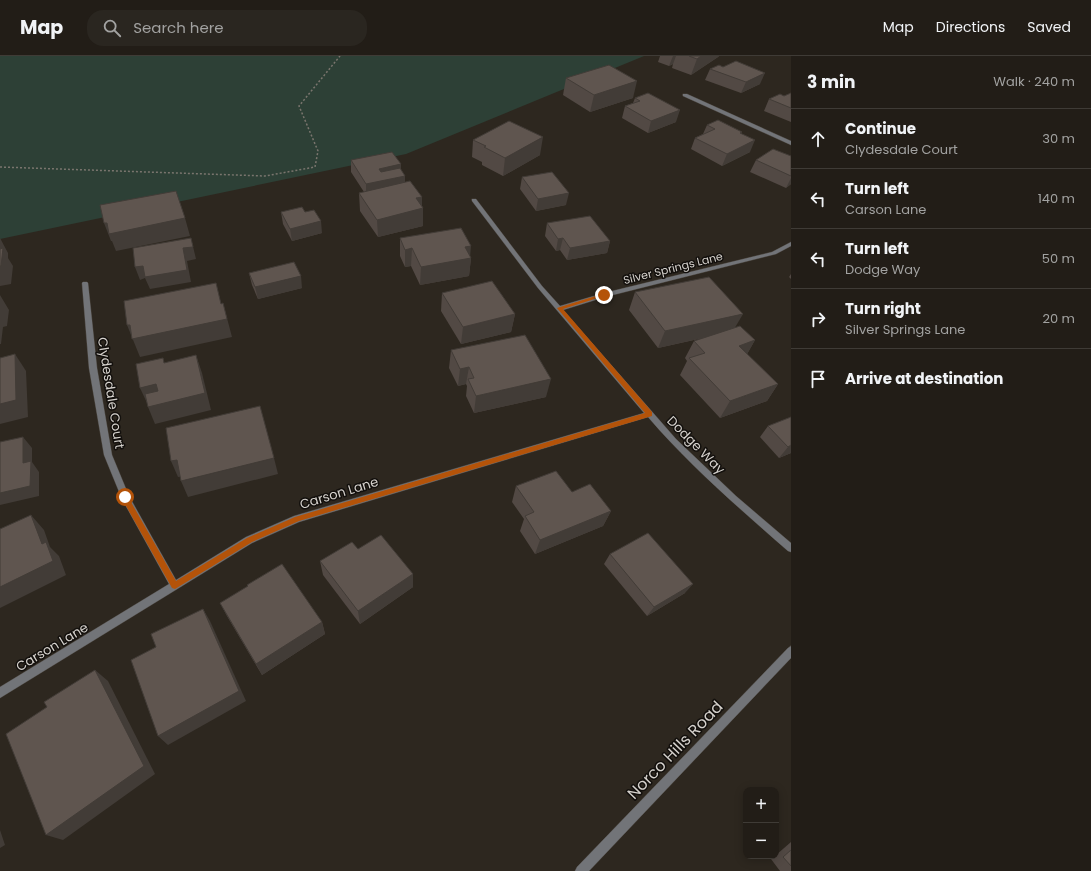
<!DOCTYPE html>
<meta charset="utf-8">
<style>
body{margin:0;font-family:Poppins,sans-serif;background:#2a2620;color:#f1f3f6}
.controls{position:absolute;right:12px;bottom:12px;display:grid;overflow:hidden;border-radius:8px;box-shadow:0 2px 10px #0003}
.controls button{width:36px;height:36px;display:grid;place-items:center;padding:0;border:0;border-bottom:1px solid #3f3b36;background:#221d17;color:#f1f3f6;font:20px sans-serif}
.stop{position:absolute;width:12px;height:12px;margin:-9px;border:3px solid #b45309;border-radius:50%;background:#fff}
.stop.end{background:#b45309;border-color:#fff;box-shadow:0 1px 4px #0008}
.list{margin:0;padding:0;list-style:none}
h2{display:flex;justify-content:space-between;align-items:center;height:52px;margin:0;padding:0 16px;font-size:17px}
h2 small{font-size:13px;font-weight:400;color:#a2a2a1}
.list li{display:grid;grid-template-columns:26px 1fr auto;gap:12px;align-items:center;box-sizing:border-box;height:60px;padding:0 16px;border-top:1px solid #3f3b36}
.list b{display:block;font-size:15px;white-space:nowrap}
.list p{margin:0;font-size:13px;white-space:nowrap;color:#a2a2a1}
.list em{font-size:13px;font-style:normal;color:#a2a2a1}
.icon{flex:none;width:22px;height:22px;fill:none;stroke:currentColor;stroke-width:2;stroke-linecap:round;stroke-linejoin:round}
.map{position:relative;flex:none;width:791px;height:815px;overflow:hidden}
header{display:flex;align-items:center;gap:24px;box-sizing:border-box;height:56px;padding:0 20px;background:#221d17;border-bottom:1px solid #3f3b36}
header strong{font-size:19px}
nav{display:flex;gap:22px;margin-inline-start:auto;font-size:14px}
.search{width:280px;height:36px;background:#2a2620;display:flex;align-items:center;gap:10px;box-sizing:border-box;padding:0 14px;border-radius:16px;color:#a2a2a1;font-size:15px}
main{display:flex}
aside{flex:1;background:#221d17}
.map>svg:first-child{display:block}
.green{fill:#2d4036}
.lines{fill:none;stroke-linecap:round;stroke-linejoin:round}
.minor-casing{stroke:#48423b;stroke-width:1}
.tertiary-casing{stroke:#48423b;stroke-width:1}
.path{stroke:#7a756e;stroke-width:1.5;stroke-dasharray:2 2;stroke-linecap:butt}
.minor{fill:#727478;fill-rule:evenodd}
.tertiary{fill:#727478;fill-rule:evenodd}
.wall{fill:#524944}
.shaded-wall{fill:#423c37}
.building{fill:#5f554f;stroke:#423c37}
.route{fill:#b45309}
.labels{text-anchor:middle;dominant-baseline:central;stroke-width:3;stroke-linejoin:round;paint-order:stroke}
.far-street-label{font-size:11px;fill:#d5d1cc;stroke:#13100d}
.street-label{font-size:13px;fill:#d5d1cc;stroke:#13100d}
.near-street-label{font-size:16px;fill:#d5d1cc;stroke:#13100d}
</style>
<header>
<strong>Map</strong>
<div class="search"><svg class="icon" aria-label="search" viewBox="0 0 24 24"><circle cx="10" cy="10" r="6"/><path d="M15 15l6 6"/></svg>Search here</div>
<nav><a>Map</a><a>Directions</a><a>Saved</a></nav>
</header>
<main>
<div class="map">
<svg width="791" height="815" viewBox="0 0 791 815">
<rect width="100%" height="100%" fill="#2d271f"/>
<!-- green -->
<path class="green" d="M 0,0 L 644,0 L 406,98 L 0,183 Z"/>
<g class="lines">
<defs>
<g id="minor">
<path d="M 683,38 L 687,38 L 791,85 L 791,89 L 683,40 Z"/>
<path d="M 472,143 L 476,143 L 542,230 L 560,250 L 604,237 L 772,196 L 791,186 L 791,190 L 776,198 L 605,241 L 563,254 L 676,383 L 736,440 L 791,487 L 791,496 L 788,495 C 739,452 690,410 648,361 L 299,466 L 252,487 L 0,642 L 0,631 L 169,528 L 122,443 L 104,399 L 89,312 L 82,227 L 83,226 L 87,226 L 88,227 L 97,312 L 112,399 L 129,440 L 176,524 L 246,481 L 294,460 L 644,357 L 538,232 L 472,145 Z"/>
</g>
<path id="tertiary" d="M 791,590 L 791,602 L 589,815 L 575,815 L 577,811 L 788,592 Z"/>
</defs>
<!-- minor casing -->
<use href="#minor" class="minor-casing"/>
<!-- tertiary casing -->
<use href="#tertiary" class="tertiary-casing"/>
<!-- path -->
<path class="path" d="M 0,111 L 265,120 L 315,111 L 318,95 L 299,50 L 340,0"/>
<!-- minor -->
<use href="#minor" class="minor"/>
<!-- tertiary -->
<use href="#tertiary" class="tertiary"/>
</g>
<!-- wall -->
<g class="wall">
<path d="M 660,0 L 719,0 L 718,1 L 691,19 L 672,12 L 673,8 L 669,10 L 658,6 Z"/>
<path d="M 710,13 L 760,28 L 741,37 L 705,24 Z"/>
<path d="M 566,22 L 633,42 L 590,56 L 563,39 Z"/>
<path d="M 791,37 L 791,66 L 764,55 L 769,43 L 784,40 Z"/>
<path d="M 635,42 L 676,66 L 648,77 L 622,62 L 625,50 L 633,47 Z"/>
<path d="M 707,69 L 741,78 L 750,96 L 722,110 L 691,93 L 695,82 L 703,78 Z"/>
<path d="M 473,84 L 540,99 L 503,120 L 482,109 L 482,106 L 472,101 Z"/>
<path d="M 791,100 L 791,128 L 786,132 L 750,116 L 756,104 Z"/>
<path d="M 351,104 L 401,114 L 405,120 L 405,126 L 422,141 L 422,150 L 423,152 L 423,170 L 378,181 L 360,155 L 359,137 L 364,136 L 351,116 Z"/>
<path d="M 522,121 L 566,149 L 536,155 L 520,133 Z"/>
<path d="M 281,156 L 305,156 L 322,177 L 292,185 L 283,168 Z"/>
<path d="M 547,167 L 610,185 L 607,197 L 567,204 L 560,194 L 556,195 L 545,180 Z"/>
<path d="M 400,182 L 471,202 L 469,220 L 420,229 L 411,210 L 405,211 L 400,200 Z"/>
<path d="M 249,217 L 302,232 L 258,243 L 252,229 Z"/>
<path d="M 791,218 L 791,223 L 789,221 Z"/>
<path d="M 635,236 L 735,272 L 755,284 L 747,298 L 778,328 L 767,345 L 720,362 L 680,319 L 687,305 L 685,302 L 694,285 L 703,282 L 658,292 L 629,254 Z"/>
<path d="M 442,237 L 515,258 L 511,276 L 461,288 L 441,255 Z"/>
<path d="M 451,294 L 546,341 L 474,357 L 466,340 L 467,330 L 466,328 L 458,330 L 449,312 Z"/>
<path d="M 791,361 L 791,397 L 779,402 L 760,381 L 768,370 Z"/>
<path d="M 516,430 L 572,436 L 611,455 L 603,470 L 535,498 L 520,475 L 524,463 L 512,446 Z"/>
<path d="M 358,493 L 413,518 L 413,531 L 360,568 L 323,519 L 320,505 Z"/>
<path d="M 610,498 L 685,537 L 647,560 L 604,508 Z"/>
<path d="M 220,547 L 322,566 L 325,578 L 262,619 L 227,560 Z"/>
<path d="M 791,786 L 791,815 L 780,815 L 771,803 L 774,800 L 776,800 L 776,799 Z"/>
</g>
<!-- shaded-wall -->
<g class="shaded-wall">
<path d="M 673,0 L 676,0 L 673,8 L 669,10 Z"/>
<path d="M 701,0 L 719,0 L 718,1 L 691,19 L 697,3 Z"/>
<path d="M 765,17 L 760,28 L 741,37 L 746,26 Z"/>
<path d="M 637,25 L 633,42 L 590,56 L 594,39 Z"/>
<path d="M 680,54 L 676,66 L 648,77 L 651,65 Z"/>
<path d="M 543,81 L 540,99 L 503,120 L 505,102 Z"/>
<path d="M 755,84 L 750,96 L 722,110 L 727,98 Z"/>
<path d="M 401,108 L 401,120 L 379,125 L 379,113 Z"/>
<path d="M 405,120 L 405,132 L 366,140 L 366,128 Z"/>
<path d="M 791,122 L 791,128 L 786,132 Z"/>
<path d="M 569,137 L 566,149 L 536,155 L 538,143 Z"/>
<path d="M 422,141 L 422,153 L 423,152 L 423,170 L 378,181 L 377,164 L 416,142 Z"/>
<path d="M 185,162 L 190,180 L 116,195 L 112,185 L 111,185 L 104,167 L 107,167 Z"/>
<path d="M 321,165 L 322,177 L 292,185 L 290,173 Z"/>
<path d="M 0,182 L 8,197 L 8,202 L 13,210 L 11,228 L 0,230 Z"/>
<path d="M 191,182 L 196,203 L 187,205 L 191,226 L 150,233 L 145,222 L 140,224 L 135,211 L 183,192 Z"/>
<path d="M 563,182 L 560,194 L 556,195 L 558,183 Z"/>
<path d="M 610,185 L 607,197 L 567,204 L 570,192 Z"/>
<path d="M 471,190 L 470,202 L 471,202 L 469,220 L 420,229 L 421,211 L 465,191 Z"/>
<path d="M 412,192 L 411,210 L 405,211 L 405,194 Z"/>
<path d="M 301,220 L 302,232 L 258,243 L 255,231 Z"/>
<path d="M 216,227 L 225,264 L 223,247 L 232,281 L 140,301 L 127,269 Z"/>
<path d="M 0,239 L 9,254 L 7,270 L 3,271 L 1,288 L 0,288 Z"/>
<path d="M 515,258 L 511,276 L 461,288 L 463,271 Z"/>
<path d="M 743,258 L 733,275 L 658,292 L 665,275 Z"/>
<path d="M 755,284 L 745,302 L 739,290 Z"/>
<path d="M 15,298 L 26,315 L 28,361 L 0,368 L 0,348 Z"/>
<path d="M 196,299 L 202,317 L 211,354 L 155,368 L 148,351 Z"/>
<path d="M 469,311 L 466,328 L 458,330 L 460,313 Z"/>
<path d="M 551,323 L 546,341 L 474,357 L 476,340 Z"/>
<path d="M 156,328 L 164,345 L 148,349 L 140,332 Z"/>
<path d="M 778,328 L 767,345 L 720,362 L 730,345 Z"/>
<path d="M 23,381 L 32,392 L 32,406 L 39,416 L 39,440 L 0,449 L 0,437 L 23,407 Z"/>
<path d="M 791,389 L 791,397 L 779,402 L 788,391 Z"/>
<path d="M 274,402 L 278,418 L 188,441 L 181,425 Z"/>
<path d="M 177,404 L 185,420 L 178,421 L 171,405 Z"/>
<path d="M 611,455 L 603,470 L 535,498 L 540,484 Z"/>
<path d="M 31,459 L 44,474 L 50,491 L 59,500 L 66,519 L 0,552 L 0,531 L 42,488 Z"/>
<path d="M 413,518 L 413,531 L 360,568 L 358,555 Z"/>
<path d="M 693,528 L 685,537 L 647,560 L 654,551 Z"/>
<path d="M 203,553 L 210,565 L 246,645 L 168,689 L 158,680 Z"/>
<path d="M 322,566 L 325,578 L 262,619 L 256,608 Z"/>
<path d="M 95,614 L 108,625 L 155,718 L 63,784 L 46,779 Z"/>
<path d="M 0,774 L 5,789 L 0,792 Z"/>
</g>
<!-- building -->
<g class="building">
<path d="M 689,0 L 701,0 L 697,3 Z"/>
<path d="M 736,5 L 765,17 L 746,26 L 710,13 L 719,9 L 723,11 Z"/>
<path d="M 609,9 L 637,25 L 594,39 L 566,22 Z"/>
<path d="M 648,37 L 680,54 L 651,65 L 625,50 L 640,45 L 635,42 Z"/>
<path d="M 791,37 L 791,52 L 769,43 L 780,38 L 784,40 Z"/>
<path d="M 718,64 L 742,76 L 740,77 L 755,84 L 727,98 L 695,82 L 715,73 L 707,69 Z"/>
<path d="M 509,65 L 543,81 L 505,102 L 484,91 L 486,90 L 473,84 Z"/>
<path d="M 773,93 L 791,100 L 791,120 L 756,104 Z"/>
<path d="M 392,96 L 401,108 L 379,113 L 381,116 L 400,112 L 405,120 L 366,128 L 351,104 Z"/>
<path d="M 552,116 L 569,137 L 538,143 L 522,121 Z"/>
<path d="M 410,125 L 422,141 L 416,142 L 423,152 L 377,164 L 359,137 Z"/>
<path d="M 176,135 L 185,162 L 109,178 L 107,167 L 104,167 L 100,149 Z"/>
<path d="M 302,151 L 305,156 L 314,154 L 321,165 L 290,173 L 281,156 Z"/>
<path d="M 590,160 L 610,185 L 570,192 L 563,182 L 558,183 L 547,167 Z"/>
<path d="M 461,172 L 471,190 L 465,191 L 471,202 L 421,211 L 412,192 L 405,194 L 400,182 Z"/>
<path d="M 191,182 L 193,191 L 183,192 L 187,214 L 145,221 L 143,210 L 135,211 L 133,192 Z"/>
<path d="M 3,192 L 1,210 L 0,210 L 0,193 Z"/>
<path d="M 294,206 L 301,220 L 255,231 L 249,217 Z"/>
<path d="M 709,221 L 743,258 L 665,275 L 635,236 Z"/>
<path d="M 492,225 L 515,258 L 463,271 L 442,237 Z"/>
<path d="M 216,227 L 221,248 L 223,247 L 227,263 L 132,283 L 130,269 L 127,269 L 124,245 Z"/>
<path d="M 740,270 L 755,284 L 739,290 L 778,328 L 730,345 L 689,302 L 705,297 L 694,285 Z"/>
<path d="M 525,279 L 551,323 L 476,340 L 468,323 L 474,322 L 469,311 L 460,313 L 451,294 Z"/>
<path d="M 15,298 L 16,344 L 0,348 L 0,302 Z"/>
<path d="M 196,299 L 205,337 L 148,351 L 145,338 L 158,335 L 156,328 L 140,332 L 136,308 L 163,302 L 164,307 Z"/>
<path d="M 260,350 L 274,402 L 181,425 L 177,404 L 171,405 L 166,372 Z"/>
<path d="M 791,361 L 791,389 L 788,391 L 768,370 Z"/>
<path d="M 23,381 L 23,407 L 31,405 L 30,430 L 0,437 L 0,386 Z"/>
<path d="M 556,415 L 572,436 L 590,428 L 611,455 L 540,484 L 525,460 L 534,456 L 516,430 Z"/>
<path d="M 31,459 L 42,488 L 46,486 L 53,505 L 0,531 L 0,473 Z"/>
<path d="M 648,477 L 693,528 L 654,551 L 610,498 Z"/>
<path d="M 381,479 L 413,518 L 358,555 L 320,505 L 352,486 L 358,493 Z"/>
<path d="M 282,508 L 322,566 L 256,608 L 220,547 L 248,530 L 247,529 Z"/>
<path d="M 203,553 L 239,635 L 158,680 L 131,604 L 156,591 L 151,578 Z"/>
<path d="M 95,614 L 144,710 L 46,779 L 6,678 L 47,651 L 44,646 Z"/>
<path d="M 791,794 L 791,810 L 783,801 Z"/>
</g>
<!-- route -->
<path class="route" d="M 602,238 L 607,239 L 563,253 L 652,356 L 652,360 L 299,465 L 252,486 L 175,533 L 172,532 L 121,441 L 125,438 L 127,439 L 176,525 L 247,482 L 295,461 L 645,357 L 557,252 Z"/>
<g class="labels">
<!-- far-street labels -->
<g class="far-street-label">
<text transform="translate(673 212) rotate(-14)">Silver Springs Lane</text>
</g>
<!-- street labels -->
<g class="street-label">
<text transform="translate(111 337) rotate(81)">Clydesdale Court</text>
<text transform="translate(696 389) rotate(45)">Dodge Way</text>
<text transform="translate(339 437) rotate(-17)">Carson Lane</text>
<text transform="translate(52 591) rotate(-31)">Carson Lane</text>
</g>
<!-- near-street labels -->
<g class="near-street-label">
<text transform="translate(675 694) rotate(-46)">Norco Hills Road</text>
</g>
</g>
</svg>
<div class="controls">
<button>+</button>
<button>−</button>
</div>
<div class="stop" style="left:125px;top:441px"></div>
<div class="stop end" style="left:604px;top:239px"></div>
</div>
<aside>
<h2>3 min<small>Walk · 240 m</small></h2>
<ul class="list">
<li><svg class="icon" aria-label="ahead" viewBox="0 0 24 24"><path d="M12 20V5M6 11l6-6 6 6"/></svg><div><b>Continue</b><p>Clydesdale Court</p></div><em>30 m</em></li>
<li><svg class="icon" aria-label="left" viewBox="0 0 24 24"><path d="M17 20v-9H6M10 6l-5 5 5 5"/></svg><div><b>Turn left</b><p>Carson Lane</p></div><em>140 m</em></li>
<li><svg class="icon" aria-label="left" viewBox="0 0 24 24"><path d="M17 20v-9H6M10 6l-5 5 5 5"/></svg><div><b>Turn left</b><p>Dodge Way</p></div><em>50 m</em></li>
<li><svg class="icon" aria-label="right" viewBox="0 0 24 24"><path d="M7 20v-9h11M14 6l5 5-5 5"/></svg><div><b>Turn right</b><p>Silver Springs Lane</p></div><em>20 m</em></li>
<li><svg class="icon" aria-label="arrive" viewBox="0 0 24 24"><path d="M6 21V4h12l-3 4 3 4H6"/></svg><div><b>Arrive at destination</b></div></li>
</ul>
</aside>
</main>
